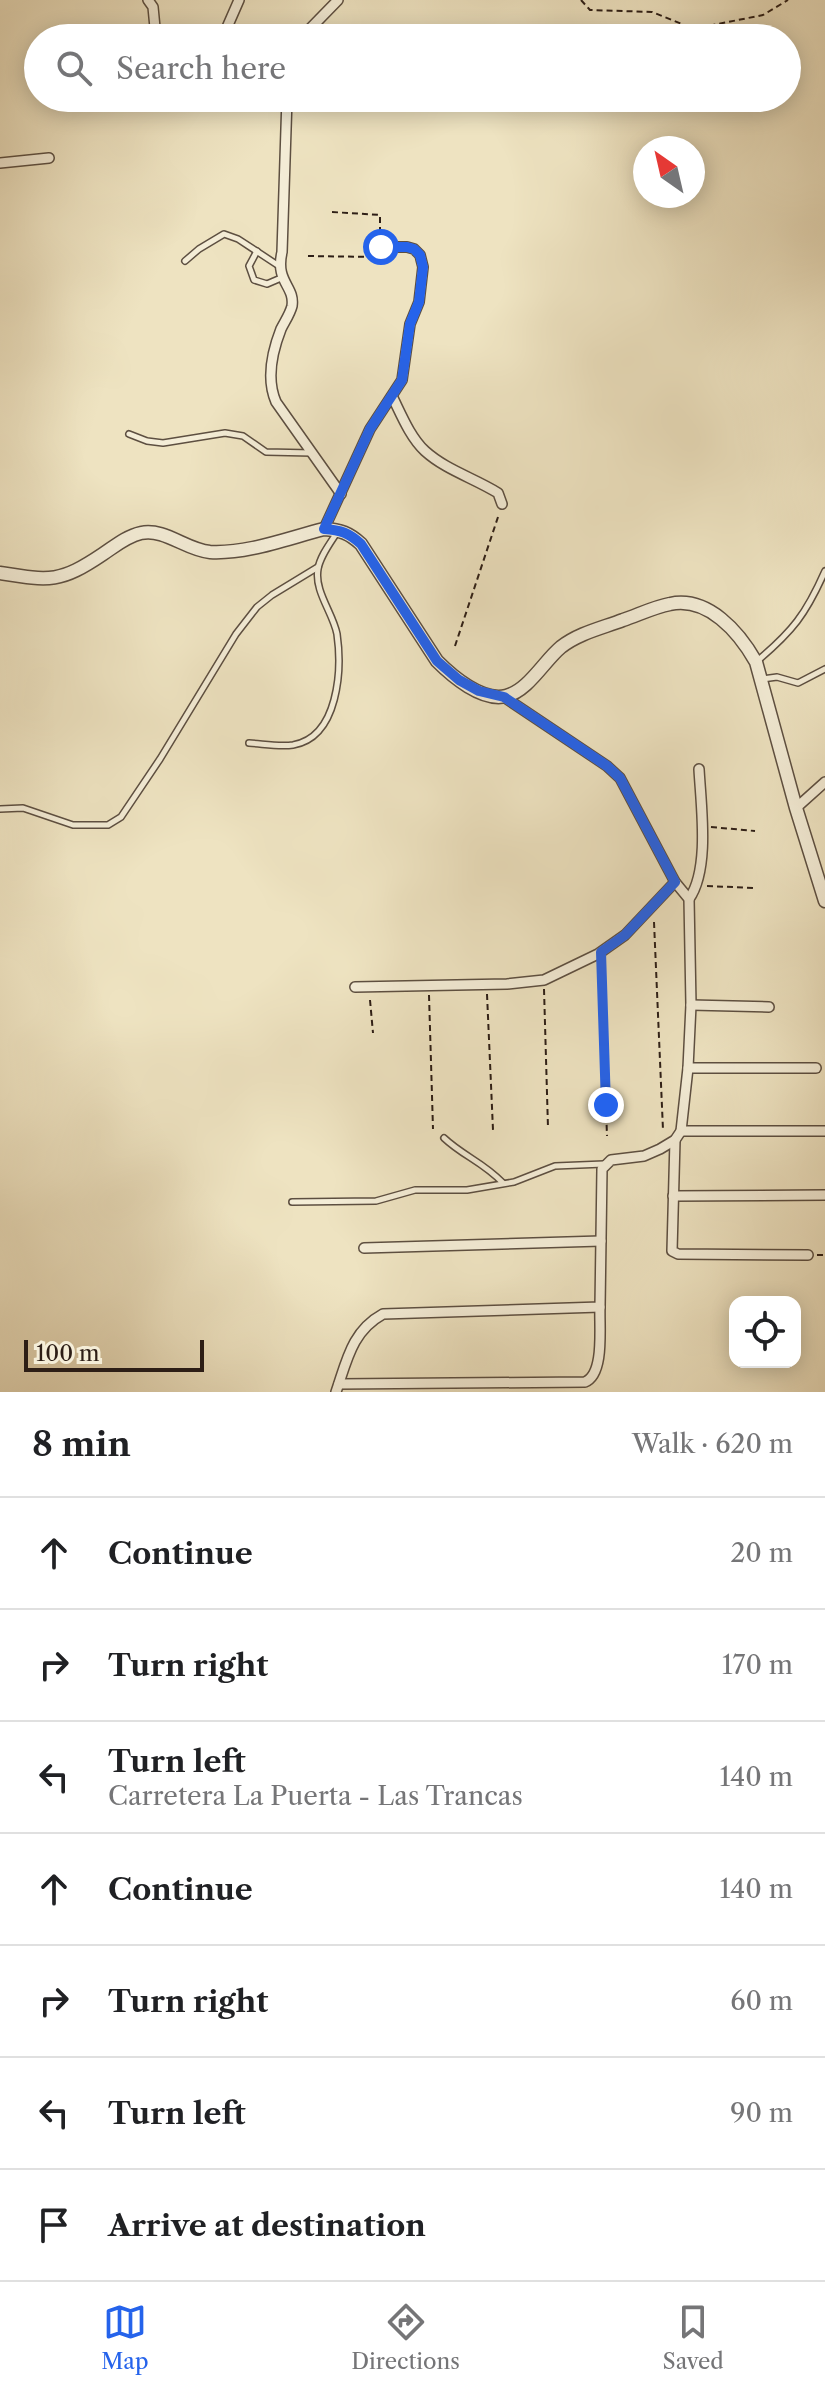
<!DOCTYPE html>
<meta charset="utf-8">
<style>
body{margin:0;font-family:"Libre Caslon Text",serif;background:#f2f2f2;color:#202124}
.controls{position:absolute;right:24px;bottom:24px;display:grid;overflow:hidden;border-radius:16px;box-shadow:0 4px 20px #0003}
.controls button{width:72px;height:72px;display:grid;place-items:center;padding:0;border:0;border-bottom:2px solid #e0e0e0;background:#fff;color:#202124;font:40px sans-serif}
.compass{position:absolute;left:633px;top:136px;width:72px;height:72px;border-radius:50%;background:#fff;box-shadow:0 4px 20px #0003;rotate:326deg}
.scale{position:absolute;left:24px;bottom:20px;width:180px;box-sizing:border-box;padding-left:8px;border:4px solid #2d1e16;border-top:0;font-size:22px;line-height:28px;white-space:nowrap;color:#2d1e16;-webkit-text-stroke:6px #f4edd7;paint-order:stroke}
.stop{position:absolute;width:24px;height:24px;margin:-18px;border:6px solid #2563eb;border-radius:50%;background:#fff}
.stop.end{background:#2563eb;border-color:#fff;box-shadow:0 2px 8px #0008}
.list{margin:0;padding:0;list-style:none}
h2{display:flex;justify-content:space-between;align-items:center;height:104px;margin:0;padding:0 32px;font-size:34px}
h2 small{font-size:26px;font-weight:400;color:#757577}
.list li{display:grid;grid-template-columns:52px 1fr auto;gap:24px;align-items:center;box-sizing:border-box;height:112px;padding:0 32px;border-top:2px solid #e0e0e0}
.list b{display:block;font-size:30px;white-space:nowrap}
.list p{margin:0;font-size:26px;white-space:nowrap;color:#757577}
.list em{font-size:26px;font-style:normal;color:#757577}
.icon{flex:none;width:44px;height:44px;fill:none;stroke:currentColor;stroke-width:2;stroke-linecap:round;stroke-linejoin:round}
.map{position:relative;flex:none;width:825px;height:1392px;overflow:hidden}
.search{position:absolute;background:#fff;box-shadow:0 4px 20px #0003;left:24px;right:24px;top:24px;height:88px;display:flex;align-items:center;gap:20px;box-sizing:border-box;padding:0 28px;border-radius:44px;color:#757577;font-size:30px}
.sheet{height:888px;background:#fff}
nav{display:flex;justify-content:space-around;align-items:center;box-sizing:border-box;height:112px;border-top:2px solid #e0e0e0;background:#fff;font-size:22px;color:#757577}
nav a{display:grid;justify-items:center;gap:4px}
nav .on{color:#2563eb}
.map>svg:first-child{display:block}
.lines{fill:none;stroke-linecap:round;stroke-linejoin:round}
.service-casing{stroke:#5d4f41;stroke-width:8}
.minor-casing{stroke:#5d4f41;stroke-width:12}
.tertiary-casing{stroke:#5d4f41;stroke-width:15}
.path{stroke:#2d1e16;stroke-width:2;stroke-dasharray:6 4;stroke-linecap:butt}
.service{stroke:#f4edd7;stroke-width:5}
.minor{stroke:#f4edd7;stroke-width:9}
.tertiary{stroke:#f4edd7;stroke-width:12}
.route{stroke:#2563eb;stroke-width:10}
</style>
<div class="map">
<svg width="825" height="1392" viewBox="0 0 825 1392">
<rect width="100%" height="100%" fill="#eee3c1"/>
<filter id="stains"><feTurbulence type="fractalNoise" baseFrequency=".0025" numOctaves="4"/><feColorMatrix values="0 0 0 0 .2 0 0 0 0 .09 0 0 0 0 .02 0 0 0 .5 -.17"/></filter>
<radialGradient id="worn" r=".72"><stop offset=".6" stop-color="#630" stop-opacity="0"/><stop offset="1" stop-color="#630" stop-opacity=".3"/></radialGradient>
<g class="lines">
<defs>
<g id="service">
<path d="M 257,251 L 249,266 L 254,280 L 267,284 L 281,278"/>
<path d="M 185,261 L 199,249 L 224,234 L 238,239 L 279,266"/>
<path d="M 129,434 L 147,441 L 163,443 L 225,433 L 243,436 L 266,452 L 312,453"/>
<path d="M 756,662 C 793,631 806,614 825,571"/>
<path d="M 762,679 L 777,677 L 798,683 L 825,669"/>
<path d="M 249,743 C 264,744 279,747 293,745 C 339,737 342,669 337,634 C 333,613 314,591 318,569 C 320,556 331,542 338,531"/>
<path d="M 0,809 L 23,808 L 73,825 L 108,825 L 121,817 L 160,759 L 236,634 L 257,607 L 272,595 L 318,567"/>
<path d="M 444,1138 C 463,1156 483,1162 503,1183"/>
<path d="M 292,1202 L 376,1201 L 415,1190 L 467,1190 L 514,1182 L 555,1166 L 604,1164"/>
</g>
<g id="minor">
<path d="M 148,0 L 153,7 L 156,38"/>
<path d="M 225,38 L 225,32 L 239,0"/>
<path d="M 301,38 L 338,0"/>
<path d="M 287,98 L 282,252 C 275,282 295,286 292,306 C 290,314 285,321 281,329 C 272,352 266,379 276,402 L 341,494"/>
<path d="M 0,163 L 49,158"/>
<path d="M 392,396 C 401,414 410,437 425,451 C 446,470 474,478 498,493 L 502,504"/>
<path d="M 324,529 L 370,429 L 402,380 L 410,324 L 419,302 L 423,267 L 420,255 L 414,249 L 407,247 L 381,247"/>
<path d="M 796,808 L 825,782"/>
<path d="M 689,899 C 710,869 701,806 699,769"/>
<path d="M 355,987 L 507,984 L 544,980 L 598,954 L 625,935 L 675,882"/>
<path d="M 691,1005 L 769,1007"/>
<path d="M 688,1068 L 816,1068"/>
<path d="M 681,1131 L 825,1131"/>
<path d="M 675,1140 L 672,1251 L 678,1254 L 808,1255"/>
<path d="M 673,1196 L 825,1195"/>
<path d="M 364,1248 L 601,1241"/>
<path d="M 339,1384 L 585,1382 C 605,1374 599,1326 600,1307"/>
<path d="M 336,1392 C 347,1360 352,1331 383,1314 L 600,1307 L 602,1169 L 611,1160 L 644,1156 L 660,1149 L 675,1140 L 681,1131 L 688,1068 L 691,1005 L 689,899 L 675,882 L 620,778 L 607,766 L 504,697"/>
</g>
<path id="tertiary" d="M 0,573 C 50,581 60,583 103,554 C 115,546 127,536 141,533 C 165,528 186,550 210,552 C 248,554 288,538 324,529 C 341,530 349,533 361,544 L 437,661 C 452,676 482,702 506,696 C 528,691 544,661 561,647 C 579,633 602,628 623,620 C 638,615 654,607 670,604 C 708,596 739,632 756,662 L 796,808 L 825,901"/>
</defs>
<!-- service casing -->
<use href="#service" class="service-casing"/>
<!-- minor casing -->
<use href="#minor" class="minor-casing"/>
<!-- tertiary casing -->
<use href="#tertiary" class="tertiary-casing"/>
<!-- path -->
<g class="path">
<path d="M 581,0 L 590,10 L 652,12 L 692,28"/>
<path d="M 661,38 L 693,29 L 763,15 L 788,0"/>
<path d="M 239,98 L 260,105 L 264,98"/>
<path d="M 332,212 L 380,215 L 380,237"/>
<path d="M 308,256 L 375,257"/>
<path d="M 455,646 L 499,514"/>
<path d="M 711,827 L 755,831"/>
<path d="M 707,886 L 756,888"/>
<path d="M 654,922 L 663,1130"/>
<path d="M 601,965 L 607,1136"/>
<path d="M 544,989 L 548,1128"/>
<path d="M 487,994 L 493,1130"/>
<path d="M 429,995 L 433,1129"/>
<path d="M 370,1000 L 373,1033"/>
<path d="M 817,1255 L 825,1255"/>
</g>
<!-- service -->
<use href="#service" class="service"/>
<!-- minor -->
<use href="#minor" class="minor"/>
<!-- tertiary -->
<use href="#tertiary" class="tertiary"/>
</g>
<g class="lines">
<!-- route -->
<path class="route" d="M 381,247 L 407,247 L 414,249 L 420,255 L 423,267 L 419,302 L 410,324 L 402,380 L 370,429 L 324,529 C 341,530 349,533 361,544 L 437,661 L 459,680 L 479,691 L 504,697 L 607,766 L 620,778 L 675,882 L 625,935 L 601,952 L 606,1105"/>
</g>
<rect width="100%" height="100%" filter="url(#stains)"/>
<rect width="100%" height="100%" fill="url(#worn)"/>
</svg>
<div class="controls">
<button><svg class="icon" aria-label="locate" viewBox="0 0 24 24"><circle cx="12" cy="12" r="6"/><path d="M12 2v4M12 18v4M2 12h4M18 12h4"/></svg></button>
</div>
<svg class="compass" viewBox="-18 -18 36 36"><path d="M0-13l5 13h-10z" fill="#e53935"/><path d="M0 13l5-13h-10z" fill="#757577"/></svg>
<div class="scale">100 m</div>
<div class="stop" style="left:381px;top:247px"></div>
<div class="stop end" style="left:606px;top:1105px"></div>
<div class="search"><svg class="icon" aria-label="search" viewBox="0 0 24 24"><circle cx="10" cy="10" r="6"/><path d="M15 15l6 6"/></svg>Search here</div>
</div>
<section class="sheet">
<h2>8 min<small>Walk · 620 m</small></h2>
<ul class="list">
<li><svg class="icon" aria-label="ahead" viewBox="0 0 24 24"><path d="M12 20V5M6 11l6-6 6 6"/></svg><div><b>Continue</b></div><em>20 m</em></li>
<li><svg class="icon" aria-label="right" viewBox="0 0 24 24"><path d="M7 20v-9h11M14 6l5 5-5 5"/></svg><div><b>Turn right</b></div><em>170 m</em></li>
<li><svg class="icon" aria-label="left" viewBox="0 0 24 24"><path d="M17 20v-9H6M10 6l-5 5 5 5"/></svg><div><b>Turn left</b><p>Carretera La Puerta - Las Trancas</p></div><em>140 m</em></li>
<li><svg class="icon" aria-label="ahead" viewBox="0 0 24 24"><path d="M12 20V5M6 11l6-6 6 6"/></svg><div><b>Continue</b></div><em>140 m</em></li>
<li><svg class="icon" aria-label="right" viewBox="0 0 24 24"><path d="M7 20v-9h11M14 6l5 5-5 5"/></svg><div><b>Turn right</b></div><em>60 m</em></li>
<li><svg class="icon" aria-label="left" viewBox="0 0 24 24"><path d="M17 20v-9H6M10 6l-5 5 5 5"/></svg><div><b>Turn left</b></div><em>90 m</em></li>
<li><svg class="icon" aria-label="arrive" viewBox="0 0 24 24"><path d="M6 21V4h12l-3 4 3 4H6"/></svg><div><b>Arrive at destination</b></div></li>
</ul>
</section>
<nav>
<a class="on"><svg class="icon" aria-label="map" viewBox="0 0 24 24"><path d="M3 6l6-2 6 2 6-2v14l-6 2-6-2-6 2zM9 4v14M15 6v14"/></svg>Map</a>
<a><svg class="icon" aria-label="directions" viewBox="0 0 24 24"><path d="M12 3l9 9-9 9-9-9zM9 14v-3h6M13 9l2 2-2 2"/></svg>Directions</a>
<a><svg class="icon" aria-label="saved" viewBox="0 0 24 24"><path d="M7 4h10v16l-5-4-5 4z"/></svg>Saved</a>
</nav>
